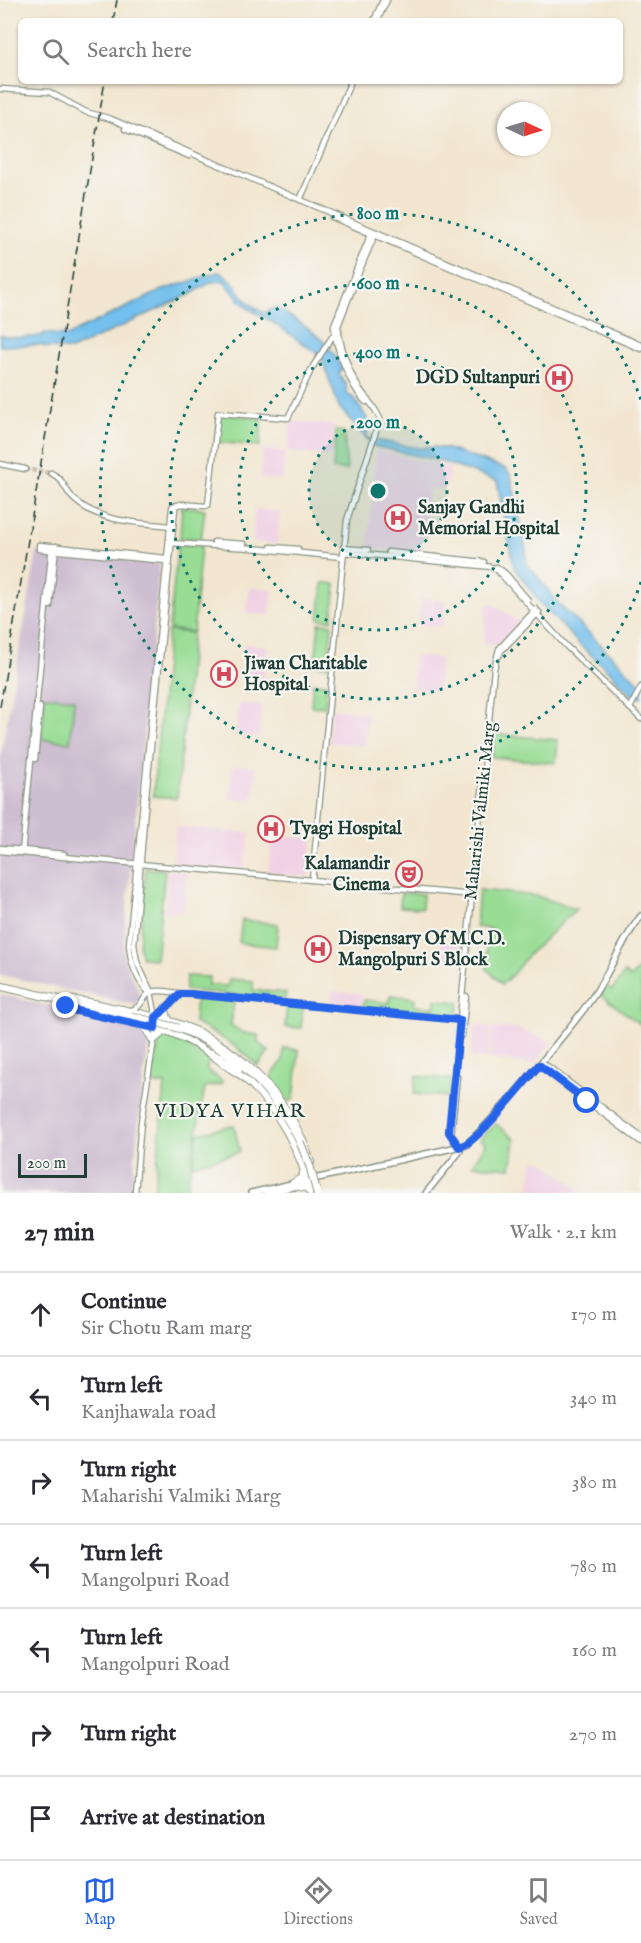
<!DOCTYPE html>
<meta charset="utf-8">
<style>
body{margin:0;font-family:"IM FELL English",serif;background:#f7f7f7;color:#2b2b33}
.compass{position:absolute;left:497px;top:102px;width:54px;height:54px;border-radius:50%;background:#fff;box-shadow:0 2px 4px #0004;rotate:94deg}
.scale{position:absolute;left:18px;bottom:15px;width:69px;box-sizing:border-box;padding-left:6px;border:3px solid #1f3d34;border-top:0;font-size:16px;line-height:21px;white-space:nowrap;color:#1f3d34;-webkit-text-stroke:4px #f6f6f2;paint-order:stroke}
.stop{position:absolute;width:18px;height:18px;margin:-14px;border:4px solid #2563eb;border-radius:50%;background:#fff}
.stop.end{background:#2563eb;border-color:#fff;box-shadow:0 2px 6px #0008}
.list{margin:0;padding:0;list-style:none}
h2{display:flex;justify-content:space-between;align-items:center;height:78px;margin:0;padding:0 24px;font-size:26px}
h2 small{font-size:20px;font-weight:400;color:#7c7c81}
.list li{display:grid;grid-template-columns:39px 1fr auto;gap:18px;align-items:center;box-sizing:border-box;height:84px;padding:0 24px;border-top:2px solid #e1e1e2}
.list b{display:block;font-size:22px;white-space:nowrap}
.list p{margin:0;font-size:20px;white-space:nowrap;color:#7c7c81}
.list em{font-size:20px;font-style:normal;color:#7c7c81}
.icon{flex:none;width:33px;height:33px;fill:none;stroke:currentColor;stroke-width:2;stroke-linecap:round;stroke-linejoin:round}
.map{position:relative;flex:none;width:641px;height:1193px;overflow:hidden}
.search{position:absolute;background:#fff;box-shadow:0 2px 4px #0004;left:18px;right:18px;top:18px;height:66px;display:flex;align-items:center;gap:15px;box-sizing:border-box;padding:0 21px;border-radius:9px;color:#7c7c81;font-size:22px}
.sheet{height:666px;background:#fff}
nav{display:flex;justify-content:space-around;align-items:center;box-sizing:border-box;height:84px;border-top:2px solid #e1e1e2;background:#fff;font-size:16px;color:#7c7c81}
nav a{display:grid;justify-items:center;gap:3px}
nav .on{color:#2563eb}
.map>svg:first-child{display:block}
.built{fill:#f0d0e4}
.industrial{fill:#cebed1}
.green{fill:#99dd95;stroke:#5c8d64;stroke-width:1.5}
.water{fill:#73bfed;stroke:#497e90;stroke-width:1.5}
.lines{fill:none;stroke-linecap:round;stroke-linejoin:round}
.tertiary-tunnel{stroke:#c8c4b1;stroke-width:4.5;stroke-dasharray:4.5 2;stroke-linecap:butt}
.tertiary-casing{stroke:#889282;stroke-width:7}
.secondary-casing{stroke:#889282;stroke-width:8}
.primary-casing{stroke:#889282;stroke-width:8}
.trunk-casing{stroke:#889282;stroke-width:9}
.tertiary{stroke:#fff;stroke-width:4.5}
.secondary{stroke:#fff;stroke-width:5}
.primary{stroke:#fff;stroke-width:6}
.trunk{stroke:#fff;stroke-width:7}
.rail{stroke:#1f3d34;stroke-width:1.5;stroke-dasharray:9 4.5;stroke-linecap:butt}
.trunk-bridge-casing{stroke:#889282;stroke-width:9;stroke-linecap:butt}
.trunk-bridge{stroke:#fff;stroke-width:7}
.route{stroke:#2563eb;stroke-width:8}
.ring{fill:none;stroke:#0f766e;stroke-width:3;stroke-dasharray:3 6}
.labels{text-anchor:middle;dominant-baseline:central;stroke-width:4.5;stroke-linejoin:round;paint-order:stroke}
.poi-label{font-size:18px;font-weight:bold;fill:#1f3d34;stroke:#f6f6f2;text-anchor:start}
.street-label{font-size:18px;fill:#1f3d34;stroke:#f6f6f2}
.neighbourhood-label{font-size:20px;letter-spacing:1.5px;fill:#1f3d34;stroke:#f6f6f2}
.centre{fill:#0f766e;stroke:#f6f6f2;stroke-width:3}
.ring-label{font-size:18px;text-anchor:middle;font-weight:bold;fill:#0f766e;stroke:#f6f6f2;stroke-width:4.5;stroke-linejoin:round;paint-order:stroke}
</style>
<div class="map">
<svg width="641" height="1193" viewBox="0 0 641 1193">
<rect width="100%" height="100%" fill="#f6f6f2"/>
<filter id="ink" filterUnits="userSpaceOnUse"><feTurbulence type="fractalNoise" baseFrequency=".0167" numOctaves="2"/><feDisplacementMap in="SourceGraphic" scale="12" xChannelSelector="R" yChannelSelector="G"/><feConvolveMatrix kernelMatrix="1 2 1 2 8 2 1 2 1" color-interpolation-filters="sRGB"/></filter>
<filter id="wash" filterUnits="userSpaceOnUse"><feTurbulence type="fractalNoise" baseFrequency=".008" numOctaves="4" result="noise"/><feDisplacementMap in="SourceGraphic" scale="24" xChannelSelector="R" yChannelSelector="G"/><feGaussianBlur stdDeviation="1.35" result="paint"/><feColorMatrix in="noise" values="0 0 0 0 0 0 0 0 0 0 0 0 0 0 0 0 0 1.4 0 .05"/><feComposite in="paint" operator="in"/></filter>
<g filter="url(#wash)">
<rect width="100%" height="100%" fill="#f2e6d0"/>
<!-- built -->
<g class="built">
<path d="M 291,421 L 334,425 L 331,456 L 288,452 Z"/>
<path d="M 263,449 L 285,451 L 282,480 L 260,478 Z"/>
<path d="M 376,450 L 451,468 L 445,489 L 428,488 L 422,554 L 368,548 Z"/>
<path d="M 255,509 L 280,512 L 277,544 L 253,542 Z"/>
<path d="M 249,587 L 273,589 L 270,615 L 246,613 Z"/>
<path d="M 421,598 L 445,600 L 442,627 L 418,625 Z"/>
<path d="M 487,604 L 495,605 L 520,623 L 496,646 L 483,645 Z"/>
<path d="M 244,644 L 267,646 L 264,678 L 241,676 Z"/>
<path d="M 415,656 L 440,658 L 437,691 L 412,689 Z"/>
<path d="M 239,703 L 262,705 L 259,737 L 236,735 Z"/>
<path d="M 331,709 L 368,713 L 365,746 L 328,742 Z"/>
<path d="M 233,765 L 256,767 L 253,801 L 230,799 Z"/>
<path d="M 176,827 L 225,831 L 224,846 L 227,831 L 250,833 L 244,871 L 173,864 Z"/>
<path d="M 272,835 L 312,839 L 309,877 L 268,873 Z"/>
<path d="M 169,870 L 187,872 L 183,912 L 165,911 Z"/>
<path d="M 441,940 L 466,943 L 464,961 L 439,959 Z"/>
<path d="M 332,991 L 362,994 L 361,1007 L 331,1004 Z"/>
<path d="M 474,1025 L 491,1027 L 488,1059 L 471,1057 Z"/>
<path d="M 492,1027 L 519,1029 L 552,1042 L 534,1064 L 490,1059 Z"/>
<path d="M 534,1160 L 543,1161 L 583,1192 L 536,1193 L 536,1191 L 529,1190 Z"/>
</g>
<!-- industrial -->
<g class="industrial">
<path d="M 37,552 L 160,564 L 123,949 L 128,968 L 138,990 L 140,999 L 136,1005 L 0,975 L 0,760 Z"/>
<path d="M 0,994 L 139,1028 L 148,1035 L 150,1042 L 144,1071 L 131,1193 L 0,1193 Z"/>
</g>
<!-- green -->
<g class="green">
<path d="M 219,414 L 262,418 L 260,446 L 216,442 Z"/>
<path d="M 336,431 L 344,432 L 347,470 L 333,469 Z"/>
<path d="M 182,506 L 205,509 L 201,539 L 180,538 Z"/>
<path d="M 178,544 L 201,546 L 193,632 L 169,629 Z"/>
<path d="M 323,583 L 336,584 L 332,620 L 319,619 Z"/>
<path d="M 319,623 L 332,624 L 328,666 L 315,665 Z"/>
<path d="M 168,631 L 192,633 L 177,798 L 153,796 Z"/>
<path d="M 313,683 L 327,684 L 325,707 L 311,706 Z"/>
<path d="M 45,696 L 74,699 L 70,742 L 41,739 Z"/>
<path d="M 494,734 L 558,740 L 556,763 L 492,757 Z"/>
<path d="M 146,868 L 165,870 L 156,959 L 142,958 L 139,946 Z"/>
<path d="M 479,890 L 537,896 L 576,909 L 528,955 L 512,975 L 502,984 L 487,969 L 487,940 L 492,929 L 476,927 Z"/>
<path d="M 401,893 L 423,894 L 422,908 L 400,907 Z"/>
<path d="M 242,920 L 278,924 L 276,947 L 239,943 Z"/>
<path d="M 641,967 L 641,1025 L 601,995 L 606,986 L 612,990 L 625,973 L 630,978 Z"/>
<path d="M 186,976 L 209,977 L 208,985 L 228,986 L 229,979 L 253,981 L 253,990 L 286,993 L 285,999 L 185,990 Z"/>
<path d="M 390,995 L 415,998 L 414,1006 L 433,1007 L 432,1014 L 363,1007 L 364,1000 L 389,1003 Z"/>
<path d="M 196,997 L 234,1001 L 231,1025 L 243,1033 L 258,1035 L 258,1043 L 269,1051 L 258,1066 C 239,1047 218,1034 194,1023 Z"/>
<path d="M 435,1000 L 459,1002 L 458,1016 L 434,1014 Z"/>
<path d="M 287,1005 L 303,1007 L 301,1028 L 285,1027 Z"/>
<path d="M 166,1036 L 211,1057 L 206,1069 L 222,1081 L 222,1084 L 205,1087 L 186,1193 L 154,1193 L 165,1085 L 150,1083 L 159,1042 L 162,1037 Z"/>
<path d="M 284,1048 L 299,1050 L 294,1098 L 289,1102 L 270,1079 L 283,1060 Z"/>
<path d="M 416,1076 L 451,1079 L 449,1097 L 414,1094 Z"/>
<path d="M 496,1124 L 515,1139 L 511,1168 L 472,1165 L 486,1144 L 480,1139 Z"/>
<path d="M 234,1125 L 240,1152 L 193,1165 L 198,1133 Z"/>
</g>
<!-- water -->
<path class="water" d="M 218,272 C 232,276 236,288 245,299 C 250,305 257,309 264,313 L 276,307 C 304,326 328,337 342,369 L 339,373 L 343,382 L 346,383 L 347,394 L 354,398 L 368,420 L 367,436 L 370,439 L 419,448 L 434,447 L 448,449 L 506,469 L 511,476 L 526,550 L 526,562 L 558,603 L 641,684 L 641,697 L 632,695 L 609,671 L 580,645 L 540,603 L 514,567 L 497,481 L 440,461 L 373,446 L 339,407 L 321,356 L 269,320 L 249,309 L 241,302 L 224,281 L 211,282 L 191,294 L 71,350 L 44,347 L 43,345 L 0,346 L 0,335 C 13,339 29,338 44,335 L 44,333 L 69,336 L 76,331 L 163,290 Z"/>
</g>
<g filter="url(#ink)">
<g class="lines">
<!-- tertiary-tunnel -->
<path class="tertiary-tunnel" d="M 25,469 L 51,473"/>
<defs>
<g id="tertiary">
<path d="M 374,21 L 383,0"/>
<path d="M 377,21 L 387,0"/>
<path d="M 0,89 L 49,92 L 86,112 L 111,119 L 641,345"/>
<path d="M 125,129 L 189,156"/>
<path d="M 300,200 L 351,81"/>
<path d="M 332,217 L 641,349"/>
<path d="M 366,402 C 351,388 334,345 334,325 L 372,231"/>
<path d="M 0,464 L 25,469"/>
<path d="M 51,473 C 66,480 64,492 76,501 C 102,523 138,522 170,526"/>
<path d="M 173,506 L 182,504 L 205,506 L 208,505 L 218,413 L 288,418 L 312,368 L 334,334 L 339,331"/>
<path d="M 214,542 L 244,544"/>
<path d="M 169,543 L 251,548 L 342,557"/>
<path d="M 39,545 L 166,558"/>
<path d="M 271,547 L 298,549"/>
<path d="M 343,548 L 368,550"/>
<path d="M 39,549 L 166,561"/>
<path d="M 343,552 L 492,567 L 497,570 L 566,646 L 641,719"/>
<path d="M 388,552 L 484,562"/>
<path d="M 497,567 L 506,574 L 528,600"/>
<path d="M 50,606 L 56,546"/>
<path d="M 499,656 L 501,651 L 539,612"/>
<path d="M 630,708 L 641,687"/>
<path d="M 35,759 L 40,707"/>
<path d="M 0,848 L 64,854"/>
<path d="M 0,851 L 473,895"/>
<path d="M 22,853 L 52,546"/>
<path d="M 312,880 L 347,520 L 380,419 C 375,406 366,399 359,388 C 349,373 339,343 338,326 L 359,272 L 376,232"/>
<path d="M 148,991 C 136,981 130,959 129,944 L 172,508"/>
<path d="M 151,992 C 164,988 177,995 191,994 L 461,1020"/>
<path d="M 131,1010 C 141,1008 143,998 150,992"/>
<path d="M 156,1017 C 159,1015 178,997 180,994"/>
<path d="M 156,1018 L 151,992 L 137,962 L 134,945 L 146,796 L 175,509 L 173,506"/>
<path d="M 462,1035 L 466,996"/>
<path d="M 542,1062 L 641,1137"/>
<path d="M 539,1065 L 641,1142"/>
<path d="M 451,1135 L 457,1077"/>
<path d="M 459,1147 L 449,1132 L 452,1100 L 494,669 L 499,649 L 536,609"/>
<path d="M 135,1193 L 141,1122 L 156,1027"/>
</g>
<g id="secondary">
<path d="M 251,1193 L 466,1145 C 493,1120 516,1092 540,1064 C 558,1041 578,1019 594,995 C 611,970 622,940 641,916"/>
<path d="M 266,1193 L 311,1183"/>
<path d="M 426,1193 L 460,1151"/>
</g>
<g id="primary">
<path d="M 72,1000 C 88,1000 106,1006 122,1009 C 145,1014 170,1019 192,1029 C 248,1054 293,1104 311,1162"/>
<path d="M 66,1006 L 73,1010 C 105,1017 140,1022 171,1033 C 192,1041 209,1052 226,1066 C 232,1071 239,1073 245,1079 C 277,1108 301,1151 310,1193"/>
<path d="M 165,1008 L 169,1021"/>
<path d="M 144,1026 L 153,1041 L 165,1031"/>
<path d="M 293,1183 L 302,1177 L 303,1172"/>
<path d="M 295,1186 L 306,1188 L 310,1192"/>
</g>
<g id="trunk">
<path d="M 0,986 L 131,1016"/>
<path d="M 178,1028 C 233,1048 274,1090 300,1142"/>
<path d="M 211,1053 L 239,1069"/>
</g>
</defs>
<!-- tertiary casing -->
<use href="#tertiary" class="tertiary-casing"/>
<!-- secondary casing -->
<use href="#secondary" class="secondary-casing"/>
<!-- primary casing -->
<use href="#primary" class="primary-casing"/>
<!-- trunk casing -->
<use href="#trunk" class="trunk-casing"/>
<!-- tertiary -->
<use href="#tertiary" class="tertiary"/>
<!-- secondary -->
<use href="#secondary" class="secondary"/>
<!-- primary -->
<use href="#primary" class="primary"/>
<!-- trunk -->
<use href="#trunk" class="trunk"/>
<!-- rail -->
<g class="rail">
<path d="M 113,21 L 117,0"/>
<path d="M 0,707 L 105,81"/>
</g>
<defs>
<g id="trunk-bridge">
<path d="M 131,1016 L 178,1028"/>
<path d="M 300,1142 L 310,1167 L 317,1193"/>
</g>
</defs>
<!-- trunk-bridge casing -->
<use href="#trunk-bridge" class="trunk-bridge-casing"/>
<!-- trunk-bridge -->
<use href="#trunk-bridge" class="trunk-bridge"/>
</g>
</g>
<g class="lines" filter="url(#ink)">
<!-- route -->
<path class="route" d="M 66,1006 L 73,1010 L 155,1028 L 156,1017 C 159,1015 178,997 180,994 L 190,994 L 460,1020 L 449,1132 L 459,1147 C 477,1144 525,1081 539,1065 L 587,1101"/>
</g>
<!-- distance rings -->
<circle cx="378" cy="491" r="69" fill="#0f766e" fill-opacity=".12"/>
<g class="ring">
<circle cx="378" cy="491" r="69"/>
<circle cx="378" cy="491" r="139"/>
<circle cx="378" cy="491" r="208"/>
<path d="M641 582A278 278 0 1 1 641 400"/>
</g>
<!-- icons -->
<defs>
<symbol id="hospital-ring" viewBox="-11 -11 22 22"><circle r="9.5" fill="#f6f6f2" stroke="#d1495b" stroke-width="1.5"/><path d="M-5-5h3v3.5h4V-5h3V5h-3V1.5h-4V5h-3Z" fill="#d1495b"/></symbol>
<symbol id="theatre-ring" viewBox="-11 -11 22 22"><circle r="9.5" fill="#f6f6f2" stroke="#d1495b" stroke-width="1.5"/><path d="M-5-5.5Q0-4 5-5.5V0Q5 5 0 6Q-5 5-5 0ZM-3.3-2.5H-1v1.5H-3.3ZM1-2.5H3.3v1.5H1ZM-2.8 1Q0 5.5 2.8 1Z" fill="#d1495b"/></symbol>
</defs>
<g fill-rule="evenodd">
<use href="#hospital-ring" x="544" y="363" width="30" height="30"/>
<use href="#hospital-ring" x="383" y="503" width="30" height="30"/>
<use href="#hospital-ring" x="209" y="659" width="30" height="30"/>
<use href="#hospital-ring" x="256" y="814" width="30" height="30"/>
<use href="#theatre-ring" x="394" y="859" width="30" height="30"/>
<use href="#hospital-ring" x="303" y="934" width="30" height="30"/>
</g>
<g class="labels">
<!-- poi labels -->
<g class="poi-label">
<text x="540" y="378" text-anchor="end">DGD Sultanpuri</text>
<text x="418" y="508">Sanjay Gandhi<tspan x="418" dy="21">Memorial Hospital</tspan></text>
<text x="244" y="664">Jiwan Charitable<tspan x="244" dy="21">Hospital</tspan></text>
<text x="290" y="829">Tyagi Hospital</text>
<text x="390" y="864" text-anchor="end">Kalamandir<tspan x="390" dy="21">Cinema</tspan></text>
<text x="338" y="939">Dispensary Of M.C.D.<tspan x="338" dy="21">Mangolpuri S Block</tspan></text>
</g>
<!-- street labels -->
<g class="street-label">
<text transform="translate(481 811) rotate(-84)">Maharishi Valmiki Marg</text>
</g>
<!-- neighbourhood labels -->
<g class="neighbourhood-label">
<text x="230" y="1111">VIDYA VIHAR</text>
</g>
</g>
<circle cx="378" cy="491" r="9" class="centre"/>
<g class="ring-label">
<text x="378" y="219">800 m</text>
<text x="378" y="289">600 m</text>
<text x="378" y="358">400 m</text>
<text x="378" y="428">200 m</text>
</g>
</svg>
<svg class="compass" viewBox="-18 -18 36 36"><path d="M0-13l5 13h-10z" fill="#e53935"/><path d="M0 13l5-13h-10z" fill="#7c7c81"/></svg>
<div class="scale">200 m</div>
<div class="stop" style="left:587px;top:1101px"></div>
<div class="stop end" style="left:66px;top:1006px"></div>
<div class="search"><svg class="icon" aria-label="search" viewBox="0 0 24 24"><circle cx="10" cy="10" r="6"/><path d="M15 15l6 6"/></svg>Search here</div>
</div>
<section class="sheet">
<h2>27 min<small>Walk · 2.1 km</small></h2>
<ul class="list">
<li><svg class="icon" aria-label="ahead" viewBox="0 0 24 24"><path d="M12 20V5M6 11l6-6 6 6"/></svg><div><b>Continue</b><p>Sir Chotu Ram marg</p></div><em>170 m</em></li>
<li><svg class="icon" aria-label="left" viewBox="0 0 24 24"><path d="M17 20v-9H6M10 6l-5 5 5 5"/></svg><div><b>Turn left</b><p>Kanjhawala road</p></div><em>340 m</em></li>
<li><svg class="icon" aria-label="right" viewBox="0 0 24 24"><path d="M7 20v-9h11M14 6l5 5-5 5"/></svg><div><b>Turn right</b><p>Maharishi Valmiki Marg</p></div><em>380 m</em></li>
<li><svg class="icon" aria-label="left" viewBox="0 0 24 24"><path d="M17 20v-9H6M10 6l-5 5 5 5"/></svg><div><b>Turn left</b><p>Mangolpuri Road</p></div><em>780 m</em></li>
<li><svg class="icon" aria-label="left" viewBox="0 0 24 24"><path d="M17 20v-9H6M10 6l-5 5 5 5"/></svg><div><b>Turn left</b><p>Mangolpuri Road</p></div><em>160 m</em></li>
<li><svg class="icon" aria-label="right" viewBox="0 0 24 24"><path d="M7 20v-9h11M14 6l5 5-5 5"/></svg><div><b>Turn right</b></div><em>270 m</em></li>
<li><svg class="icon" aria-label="arrive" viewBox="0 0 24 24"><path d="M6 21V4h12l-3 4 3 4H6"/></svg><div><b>Arrive at destination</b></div></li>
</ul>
</section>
<nav>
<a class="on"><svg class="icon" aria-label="map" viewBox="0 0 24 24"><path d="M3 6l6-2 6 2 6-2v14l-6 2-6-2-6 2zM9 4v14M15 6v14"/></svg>Map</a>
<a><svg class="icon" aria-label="directions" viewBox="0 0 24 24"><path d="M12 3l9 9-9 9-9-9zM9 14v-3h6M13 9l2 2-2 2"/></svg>Directions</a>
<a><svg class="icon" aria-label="saved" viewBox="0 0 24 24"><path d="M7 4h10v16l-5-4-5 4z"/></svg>Saved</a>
</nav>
